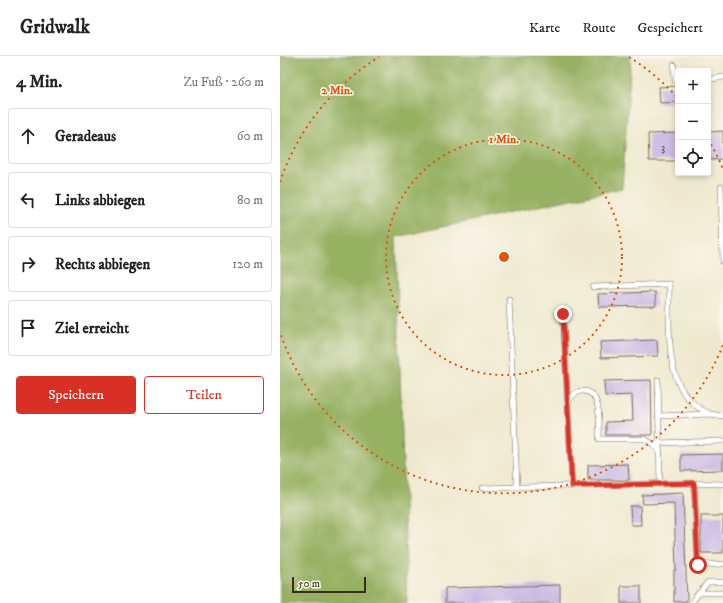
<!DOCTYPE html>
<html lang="de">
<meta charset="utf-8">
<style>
body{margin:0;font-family:"IM FELL DW Pica",serif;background:#f2f2f2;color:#222}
.controls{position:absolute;right:12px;top:12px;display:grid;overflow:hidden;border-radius:4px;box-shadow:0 2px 6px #0003}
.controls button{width:36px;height:36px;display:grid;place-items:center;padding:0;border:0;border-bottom:1px solid #e0e0e0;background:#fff;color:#222;font:20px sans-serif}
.scale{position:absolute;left:12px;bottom:10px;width:74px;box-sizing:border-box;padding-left:4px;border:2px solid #3b2a1e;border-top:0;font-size:11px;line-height:14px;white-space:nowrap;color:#3b2a1e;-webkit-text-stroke:3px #fbf7ec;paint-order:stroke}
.stop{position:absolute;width:12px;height:12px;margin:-9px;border:3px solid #d93025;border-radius:50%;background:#fff}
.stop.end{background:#d93025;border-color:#fff;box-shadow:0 1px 4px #0008}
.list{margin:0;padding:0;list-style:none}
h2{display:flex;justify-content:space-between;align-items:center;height:52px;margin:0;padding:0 16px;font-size:17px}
h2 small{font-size:13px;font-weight:400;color:#767676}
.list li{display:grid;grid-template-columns:26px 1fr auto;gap:12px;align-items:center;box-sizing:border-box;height:56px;margin:0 8px 8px;padding:0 8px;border:1px solid #e0e0e0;border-radius:4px}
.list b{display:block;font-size:15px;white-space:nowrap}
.list em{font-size:13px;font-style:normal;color:#767676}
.actions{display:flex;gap:8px;padding:12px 16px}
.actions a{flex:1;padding:9px 0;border:1px solid #d93025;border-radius:4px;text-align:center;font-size:14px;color:#d93025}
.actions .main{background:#d93025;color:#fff}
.icon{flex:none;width:22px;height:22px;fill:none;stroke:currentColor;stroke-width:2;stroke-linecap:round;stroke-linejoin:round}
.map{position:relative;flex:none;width:443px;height:547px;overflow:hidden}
header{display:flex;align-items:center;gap:24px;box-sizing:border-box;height:56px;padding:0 20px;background:#fff;border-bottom:1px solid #e0e0e0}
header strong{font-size:19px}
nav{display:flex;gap:22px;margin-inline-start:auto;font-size:14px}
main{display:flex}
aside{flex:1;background:#fff}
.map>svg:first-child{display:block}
.forest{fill:#97b163;stroke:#696e40}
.building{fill:#cabae4}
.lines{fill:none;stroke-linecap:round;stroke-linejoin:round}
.service-casing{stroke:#7a6d5c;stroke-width:6}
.service{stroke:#fff;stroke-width:5}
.route{stroke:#d93025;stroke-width:5}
.ring{fill:none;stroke:#df570d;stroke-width:2;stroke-dasharray:2 4}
.labels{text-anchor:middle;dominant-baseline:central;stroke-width:3;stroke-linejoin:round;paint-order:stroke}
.number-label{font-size:12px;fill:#5f4e50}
.centre{fill:#df570d;stroke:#fbf7ec;stroke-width:2}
.ring-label{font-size:12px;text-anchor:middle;font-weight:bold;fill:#df570d;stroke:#fbf7ec;stroke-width:3;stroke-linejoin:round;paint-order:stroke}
</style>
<header>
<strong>Gridwalk</strong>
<nav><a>Karte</a><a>Route</a><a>Gespeichert</a></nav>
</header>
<main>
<aside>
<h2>4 Min.<small>Zu Fuß · 260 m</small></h2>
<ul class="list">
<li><svg class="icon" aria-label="ahead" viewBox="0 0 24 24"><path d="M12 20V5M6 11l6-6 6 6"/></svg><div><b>Geradeaus</b></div><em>60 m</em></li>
<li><svg class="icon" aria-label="left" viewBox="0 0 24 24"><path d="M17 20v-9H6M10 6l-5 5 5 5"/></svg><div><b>Links abbiegen</b></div><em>80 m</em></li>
<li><svg class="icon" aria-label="right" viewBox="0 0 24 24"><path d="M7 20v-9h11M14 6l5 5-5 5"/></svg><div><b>Rechts abbiegen</b></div><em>120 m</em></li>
<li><svg class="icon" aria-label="arrive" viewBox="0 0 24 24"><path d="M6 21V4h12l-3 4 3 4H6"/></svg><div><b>Ziel erreicht</b></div></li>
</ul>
<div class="actions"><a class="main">Speichern</a><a>Teilen</a></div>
</aside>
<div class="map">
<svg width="443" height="547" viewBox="0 0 443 547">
<rect width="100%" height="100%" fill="#fbf7ec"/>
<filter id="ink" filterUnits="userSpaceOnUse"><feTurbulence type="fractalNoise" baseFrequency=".025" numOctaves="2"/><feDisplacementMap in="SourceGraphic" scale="8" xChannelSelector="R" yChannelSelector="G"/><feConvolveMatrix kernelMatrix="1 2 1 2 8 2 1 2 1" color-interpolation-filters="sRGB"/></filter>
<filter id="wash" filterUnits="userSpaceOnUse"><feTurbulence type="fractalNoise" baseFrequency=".012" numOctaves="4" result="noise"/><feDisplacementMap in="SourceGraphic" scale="16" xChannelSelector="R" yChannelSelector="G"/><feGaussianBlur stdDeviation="0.9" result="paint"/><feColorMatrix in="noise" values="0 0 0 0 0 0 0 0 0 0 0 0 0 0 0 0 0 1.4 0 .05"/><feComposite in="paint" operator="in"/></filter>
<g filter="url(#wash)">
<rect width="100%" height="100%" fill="#efe9cf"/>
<!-- forest -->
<path class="forest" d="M 0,0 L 351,0 L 342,132 L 116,181 L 127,547 L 0,547 Z"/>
<g id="blocks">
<!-- building -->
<g class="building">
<path d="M 398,30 L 398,46 L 380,47 L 379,31 Z"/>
<path d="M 443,75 L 443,103 L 428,104 L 428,76 Z"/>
<path d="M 398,77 L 398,105 L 369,105 L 368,78 Z"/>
<path d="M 375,236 L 376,250 L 319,251 L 318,238 Z"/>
<path d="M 377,284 L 378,300 L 321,302 L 320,286 Z"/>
<path d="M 371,324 L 372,379 L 326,379 L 326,366 L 353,365 L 352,339 L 325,340 L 324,325 Z"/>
<path d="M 443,398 L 443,414 L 401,415 L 401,399 Z"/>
<path d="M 348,408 L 349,424 L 308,424 L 308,409 Z"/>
<path d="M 403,437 L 407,545 L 394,546 L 394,514 L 396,514 L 394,447 L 363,448 L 362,439 Z"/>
<path d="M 350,450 L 360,450 L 361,469 L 351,469 Z"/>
<rect x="421" y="460" width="22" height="37"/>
<path d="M 280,529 L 280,547 L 165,547 L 165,532 Z"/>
<rect x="341" y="530" width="20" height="17"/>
</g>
</g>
</g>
<g filter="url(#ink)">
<use href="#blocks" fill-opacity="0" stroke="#7a6d5c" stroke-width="1"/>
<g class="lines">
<defs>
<g id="service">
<path d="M 394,9 L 395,24 L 398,25"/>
<path d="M 428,24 L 443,21"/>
<path d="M 441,131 L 443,206"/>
<path d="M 313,231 L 389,228 C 390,264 383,323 414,348 C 418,352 424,355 430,358"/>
<path d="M 229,243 L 237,431"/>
<path d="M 283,258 L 292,430"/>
<path d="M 378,324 L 380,428"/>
<path d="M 288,347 C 291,341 295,335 302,335 C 323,334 319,370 319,383 L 365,383 L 373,388 L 380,397"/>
<path d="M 378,360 L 430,358 L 443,360"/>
<path d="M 376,387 L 443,385"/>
<path d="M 414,427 L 418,509 L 443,508"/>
<path d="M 202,432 L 402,427 L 443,428"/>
<path d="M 419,537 L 443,537"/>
<path d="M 411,547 L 428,526 L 443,526"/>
</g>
</defs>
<!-- service casing -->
<use href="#service" class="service-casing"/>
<!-- service -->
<use href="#service" class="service"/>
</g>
</g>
<g class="lines" filter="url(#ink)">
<!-- route -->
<path class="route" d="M 283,258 L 292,430 L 414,427 L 418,509"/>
</g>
<!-- distance rings -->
<g class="ring">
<circle cx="224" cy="201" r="118"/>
<path d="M443 289A236 236 0 0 1 0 276M0 126A236 236 0 0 1 99 1M349 1A236 236 0 0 1 398 42M428 83A236 236 0 0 1 443 113"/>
</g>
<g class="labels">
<!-- number labels -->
<g class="number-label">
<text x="383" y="91">3</text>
</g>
</g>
<circle cx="224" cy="201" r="6" class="centre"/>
<g class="ring-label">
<text x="57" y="38">2 Min.</text>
<text x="224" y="87">1 Min.</text>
</g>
</svg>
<div class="controls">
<button>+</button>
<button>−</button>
<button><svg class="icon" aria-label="locate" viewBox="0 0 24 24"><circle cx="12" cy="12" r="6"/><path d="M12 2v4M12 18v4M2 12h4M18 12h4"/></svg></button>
</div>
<div class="scale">50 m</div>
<div class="stop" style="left:418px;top:509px"></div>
<div class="stop end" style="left:283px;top:258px"></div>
</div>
</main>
